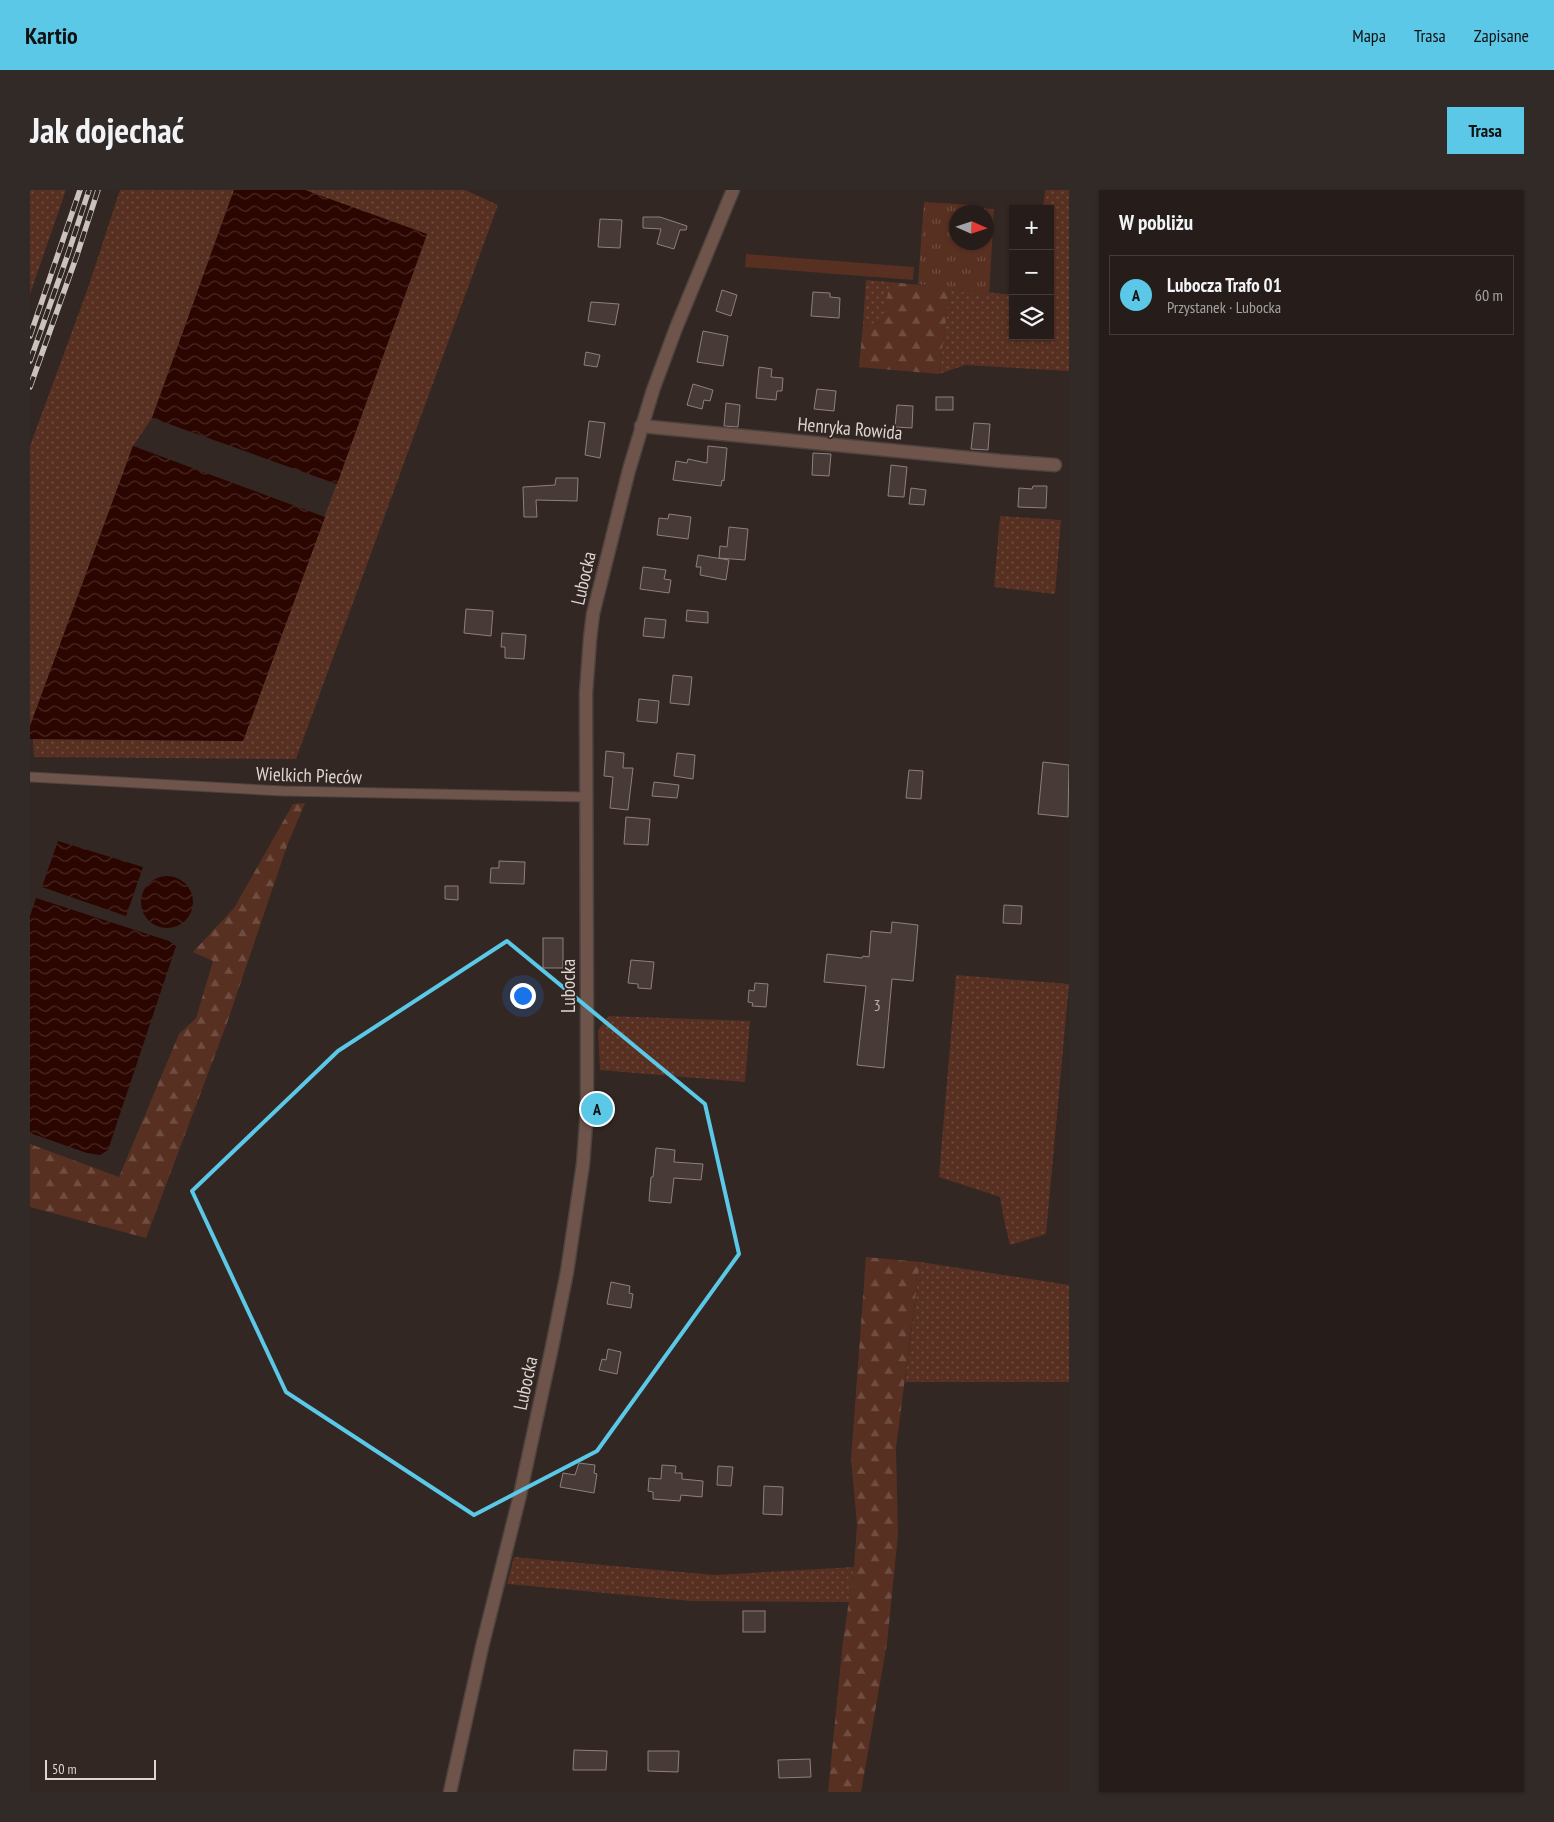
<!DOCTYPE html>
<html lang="pl">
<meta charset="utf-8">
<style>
body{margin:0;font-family:"PT Sans Narrow",sans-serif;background:#322a27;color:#f1f3f6}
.controls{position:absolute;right:15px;top:15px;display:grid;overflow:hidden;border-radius:0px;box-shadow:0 1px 4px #0004}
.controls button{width:45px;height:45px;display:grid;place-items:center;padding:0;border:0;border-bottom:1px solid #423b39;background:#261d1a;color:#f1f3f6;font:25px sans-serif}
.compass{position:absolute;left:919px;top:15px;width:45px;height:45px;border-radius:50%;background:#261d1a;box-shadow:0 1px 4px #0004;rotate:93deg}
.scale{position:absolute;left:15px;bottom:12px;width:111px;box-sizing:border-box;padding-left:5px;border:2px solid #ddd5d2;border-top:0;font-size:14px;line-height:18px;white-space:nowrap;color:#ddd5d2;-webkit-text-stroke:4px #322723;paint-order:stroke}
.you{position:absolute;left:492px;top:805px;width:18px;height:18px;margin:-12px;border:4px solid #fff;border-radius:50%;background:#1a73e8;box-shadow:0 0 0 8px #1a73e833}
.badge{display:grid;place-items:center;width:32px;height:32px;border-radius:50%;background:#5bc8e7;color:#111;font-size:16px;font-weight:700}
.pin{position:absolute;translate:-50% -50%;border:2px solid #fff;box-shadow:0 1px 5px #0006}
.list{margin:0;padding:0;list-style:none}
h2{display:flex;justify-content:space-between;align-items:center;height:65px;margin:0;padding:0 20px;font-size:21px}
h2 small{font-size:16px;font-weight:400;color:#a4a2a2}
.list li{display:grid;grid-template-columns:32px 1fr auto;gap:15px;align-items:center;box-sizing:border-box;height:80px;margin:0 10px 10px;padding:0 10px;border:1px solid #423b39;border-radius:0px}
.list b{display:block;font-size:19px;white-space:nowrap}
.list p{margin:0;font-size:16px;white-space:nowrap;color:#a4a2a2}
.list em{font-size:16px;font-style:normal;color:#a4a2a2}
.icon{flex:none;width:28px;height:28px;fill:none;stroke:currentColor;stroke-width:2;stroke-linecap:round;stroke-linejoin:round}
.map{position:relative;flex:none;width:1039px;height:1602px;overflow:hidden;border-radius:0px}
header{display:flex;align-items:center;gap:30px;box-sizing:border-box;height:70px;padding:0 25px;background:#5bc8e7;color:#111}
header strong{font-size:24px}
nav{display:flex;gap:28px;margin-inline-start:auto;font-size:18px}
.intro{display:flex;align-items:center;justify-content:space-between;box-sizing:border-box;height:120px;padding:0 30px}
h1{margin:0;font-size:35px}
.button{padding:12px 22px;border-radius:0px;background:#5bc8e7;color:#111;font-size:18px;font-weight:700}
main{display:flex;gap:30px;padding:0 30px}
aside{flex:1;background:#261d1a;border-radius:0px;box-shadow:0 1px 4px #0004}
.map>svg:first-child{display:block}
.grass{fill:url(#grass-dots)}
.forest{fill:url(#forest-firs)}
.park{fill:url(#park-tufts);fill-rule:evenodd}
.pitch{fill:#573022}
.water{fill:url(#water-waves)}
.building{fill:#483b37;stroke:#8e807b}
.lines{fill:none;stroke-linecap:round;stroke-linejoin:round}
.service-casing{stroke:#4d433f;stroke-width:11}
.minor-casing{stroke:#4d433f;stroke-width:15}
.tertiary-casing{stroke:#4d433f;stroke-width:15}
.service{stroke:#6f544b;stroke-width:9}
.minor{stroke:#6f544b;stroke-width:12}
.tertiary{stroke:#6f544b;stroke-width:12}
.rail-casing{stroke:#cac2bf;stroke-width:5.5}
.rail{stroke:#322723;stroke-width:4;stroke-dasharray:11;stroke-linecap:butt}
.marked{fill:none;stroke:#5bc8e7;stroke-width:4;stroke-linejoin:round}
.labels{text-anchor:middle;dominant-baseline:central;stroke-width:4;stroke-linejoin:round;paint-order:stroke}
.number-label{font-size:16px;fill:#b8aeab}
.street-label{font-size:19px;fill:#ddd5d2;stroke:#322723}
</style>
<header>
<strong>Kartio</strong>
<nav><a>Mapa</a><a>Trasa</a><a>Zapisane</a></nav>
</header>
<div class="intro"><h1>Jak dojechać</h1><a class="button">Trasa</a></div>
<main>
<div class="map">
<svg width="1039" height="1602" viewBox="0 0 1039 1602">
<defs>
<pattern id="grass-dots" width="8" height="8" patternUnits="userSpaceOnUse" patternTransform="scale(1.25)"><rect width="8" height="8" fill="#573022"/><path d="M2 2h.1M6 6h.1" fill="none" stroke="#6f4d41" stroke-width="1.8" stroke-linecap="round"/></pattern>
<pattern id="forest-firs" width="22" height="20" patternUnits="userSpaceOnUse" patternTransform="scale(1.25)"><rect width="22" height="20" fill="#573022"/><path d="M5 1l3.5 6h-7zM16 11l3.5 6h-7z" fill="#6f4d41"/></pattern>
<pattern id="park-tufts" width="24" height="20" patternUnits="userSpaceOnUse" patternTransform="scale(1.25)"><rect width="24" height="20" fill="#573022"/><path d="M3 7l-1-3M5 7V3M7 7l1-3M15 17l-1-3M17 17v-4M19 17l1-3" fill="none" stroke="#6f4d41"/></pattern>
<pattern id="water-waves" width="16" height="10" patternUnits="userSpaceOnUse" patternTransform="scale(1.25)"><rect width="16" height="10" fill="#2b0500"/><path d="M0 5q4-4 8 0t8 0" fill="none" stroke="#492924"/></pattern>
</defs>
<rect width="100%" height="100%" fill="#322723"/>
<!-- grass -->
<g class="grass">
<path d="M 0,0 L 36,0 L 0,104 Z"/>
<path d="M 90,0 L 204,0 L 122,228 L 103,256 L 0,536 L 0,256 L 58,98 Z"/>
<path d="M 275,0 L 435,0 L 468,15 L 266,569 L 4,567 L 3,549 L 213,551 L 397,45 Z"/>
<path d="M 1015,0 L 1039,0 L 1039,181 L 935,175 L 909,184 L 920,98 L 983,105 L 983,146 L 1020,146 L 1020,19 L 1013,19 Z"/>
<path d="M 836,90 L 860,92 C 859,103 859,124 849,132 C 845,135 838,134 833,134 Z"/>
<path d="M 970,326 L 1031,330 L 1025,404 L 964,397 Z"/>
<path d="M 926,785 L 1039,794 L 1016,1044 L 980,1055 L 974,1030 L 970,1007 L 909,987 Z"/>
<path d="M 579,826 L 720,831 L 715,892 L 570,880 L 568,840 Z"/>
<path d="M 890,1072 L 1039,1095 L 1039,1192 L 875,1192 Z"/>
<path d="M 484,1367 L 685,1385 L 824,1377 L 819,1412 L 661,1411 L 477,1394 Z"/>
</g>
<!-- forest -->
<g class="forest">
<path d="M 860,92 L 920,98 L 909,184 L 829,177 L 833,134 L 848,133 L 854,125 Z"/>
<path d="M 275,613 L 257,656 L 197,833 L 116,1048 L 0,1017 L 0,954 L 89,987 L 149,844 L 166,828 L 183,771 L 163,762 L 204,718 L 263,614 Z"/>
<path d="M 836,1067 L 890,1072 L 866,1258 L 868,1345 L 857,1453 L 831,1602 L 798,1602 L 813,1451 L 824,1377 L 827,1335 L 821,1269 Z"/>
</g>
<!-- park -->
<path class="park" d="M 894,12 L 943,15 L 943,18 L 964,19 L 959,105 L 902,99 L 901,96 L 888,94 ZM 926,22 L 956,22 L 956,52 L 926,52 Z"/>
<!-- pitch -->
<path class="pitch" d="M 716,64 L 884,77 L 883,90 L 715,77 Z"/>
<!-- water -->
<g class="water">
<path d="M 204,0 L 275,0 L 397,44 L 307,294 L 122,228 Z"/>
<path d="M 103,256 L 295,327 L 213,551 L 0,549 L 0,536 Z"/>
<path d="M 28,651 L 113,677 L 96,726 L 12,697 Z"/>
<circle cx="137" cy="712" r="26"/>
<path d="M 6,708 L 139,751 L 146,756 L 78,960 L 70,965 L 57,963 L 0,943 L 0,726 Z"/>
</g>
<!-- building -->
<g class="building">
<path d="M 613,27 L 630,27 L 657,36 L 656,40 L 650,40 L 644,59 L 627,54 L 631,39 L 613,38 Z"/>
<path d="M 570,29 L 592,30 L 590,58 L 568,57 Z"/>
<path d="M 692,100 L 707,105 L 701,126 L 686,121 Z"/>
<path d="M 783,102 L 800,103 L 800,107 L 810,108 L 809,128 L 781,126 Z"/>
<path d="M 561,112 L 589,114 L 585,135 L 558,131 Z"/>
<path d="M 673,141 L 698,146 L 693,176 L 667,172 Z"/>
<path d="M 556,162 L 570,165 L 567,177 L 554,175 Z"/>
<path d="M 729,177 L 742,179 L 741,187 L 753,188 L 752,201 L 747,201 L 746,210 L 726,208 Z"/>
<path d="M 663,194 L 683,200 L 680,211 L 674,210 L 672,219 L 657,215 Z"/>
<path d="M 787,199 L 806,201 L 804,221 L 784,219 Z"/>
<rect x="906" y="207" width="17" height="13"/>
<path d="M 696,213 L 710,215 L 708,237 L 694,236 Z"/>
<path d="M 867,215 L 883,216 L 882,238 L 865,237 Z"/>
<path d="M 559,231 L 575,233 L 570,268 L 555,265 Z"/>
<path d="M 944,233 L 960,234 L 958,260 L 941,259 Z"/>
<path d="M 678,256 L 697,258 L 694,291 L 692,290 L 691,296 L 643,290 L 646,271 L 657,273 L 658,269 L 677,273 Z"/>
<path d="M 783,263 L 801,264 L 799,286 L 782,285 Z"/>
<path d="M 861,275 L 877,277 L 874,307 L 858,306 Z"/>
<path d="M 526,288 L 548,288 L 547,311 L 506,310 L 507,327 L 494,327 L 493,297 L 525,295 Z"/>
<path d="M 1003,296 L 1017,296 L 1016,318 L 988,317 L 989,298 L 1002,299 Z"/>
<path d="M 881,298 L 896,300 L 894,315 L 879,314 Z"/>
<path d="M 639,324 L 661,327 L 658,349 L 627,345 L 629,328 L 638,329 Z"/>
<path d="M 699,337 L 718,339 L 715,370 L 689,368 L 690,356 L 697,357 Z"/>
<path d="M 668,365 L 699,370 L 696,390 L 670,385 L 671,377 L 666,377 Z"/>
<path d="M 613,377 L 636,380 L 634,389 L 641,390 L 639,403 L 610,399 Z"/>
<path d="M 436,419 L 463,421 L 461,446 L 434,443 Z"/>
<path d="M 657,420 L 678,422 L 678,433 L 656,431 Z"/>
<path d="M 615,428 L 636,430 L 634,448 L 613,446 Z"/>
<path d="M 472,443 L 496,445 L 494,469 L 475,468 L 475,457 L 471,457 Z"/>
<path d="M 643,485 L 662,487 L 659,515 L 640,513 Z"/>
<path d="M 609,509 L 629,511 L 627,533 L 607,531 Z"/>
<path d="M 576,561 L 594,563 L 593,578 L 603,578 L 598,620 L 580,618 L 583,587 L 574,586 Z"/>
<path d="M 647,563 L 665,565 L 663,589 L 644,586 Z"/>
<path d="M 1013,572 L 1039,575 L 1038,627 L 1008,624 Z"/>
<path d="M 879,580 L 893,581 L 891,609 L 876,608 Z"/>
<path d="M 624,592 L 649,595 L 647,608 L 622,606 Z"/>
<path d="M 596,627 L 620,629 L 618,655 L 594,654 Z"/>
<path d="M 469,671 L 495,672 L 494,694 L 460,693 L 461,678 L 469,678 Z"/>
<path d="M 415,696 L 428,696 L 428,710 L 415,709 Z"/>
<path d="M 974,715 L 992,716 L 991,734 L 973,733 Z"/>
<path d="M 862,732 L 888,735 L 883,791 L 862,789 L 854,878 L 827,875 L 836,796 L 794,792 L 797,764 L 832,768 L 833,766 L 839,767 L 841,741 L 861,743 Z"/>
<rect x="513" y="748" width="20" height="30"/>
<path d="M 601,770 L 624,772 L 621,799 L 608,798 L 608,794 L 598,793 Z"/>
<path d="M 725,793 L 738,794 L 736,817 L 722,816 L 723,813 L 718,812 L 719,800 L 724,801 Z"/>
<path d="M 626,958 L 645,960 L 644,972 L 673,974 L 671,990 L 644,988 L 641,1013 L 619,1011 L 621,987 L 623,987 Z"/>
<path d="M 581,1092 L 600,1096 L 599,1103 L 603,1104 L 601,1118 L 577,1114 Z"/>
<path d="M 578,1159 L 591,1162 L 587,1184 L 569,1180 L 572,1169 L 576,1170 Z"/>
<path d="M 549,1273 L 565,1275 L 564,1283 L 567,1284 L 564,1303 L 530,1297 L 533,1283 L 545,1285 Z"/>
<path d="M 632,1275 L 646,1276 L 645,1283 L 652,1283 L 652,1289 L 673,1291 L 672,1307 L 651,1305 L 650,1311 L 623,1309 L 623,1302 L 618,1301 L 619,1288 L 631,1289 Z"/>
<path d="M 688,1276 L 703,1277 L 701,1296 L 687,1295 Z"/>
<path d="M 734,1296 L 753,1297 L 752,1325 L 733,1324 Z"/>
<rect x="713" y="1421" width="22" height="21"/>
<path d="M 544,1560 L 577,1561 L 576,1580 L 543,1580 Z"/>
<path d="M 618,1561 L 649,1561 L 648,1582 L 618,1581 Z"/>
<path d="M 780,1569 L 781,1587 L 749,1588 L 748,1570 Z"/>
</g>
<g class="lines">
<defs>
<path id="service" d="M 0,587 L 253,601 L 556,607"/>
<path id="minor" d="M 611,236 L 971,271 L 1025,275"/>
<path id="tertiary" d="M 420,1602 L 452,1457 L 490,1305 L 522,1157 L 537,1082 L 553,974 L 557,920 L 557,819 L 556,503 L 560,449 L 563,424 L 599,280 L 623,200 L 646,138 L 703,0"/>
</defs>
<!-- service casing -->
<use href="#service" class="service-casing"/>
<!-- minor casing -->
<use href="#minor" class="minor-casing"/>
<!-- tertiary casing -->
<use href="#tertiary" class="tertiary-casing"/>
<!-- service -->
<use href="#service" class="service"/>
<!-- minor -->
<use href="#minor" class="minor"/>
<!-- tertiary -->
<use href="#tertiary" class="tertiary"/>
<defs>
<g id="rail">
<path d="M 0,146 L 50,0"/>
<path d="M 0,171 L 38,64 L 59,0"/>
<path d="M 0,197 L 47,65 L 68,0"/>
</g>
</defs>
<!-- rail casing -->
<use href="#rail" class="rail-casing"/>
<!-- rail -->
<use href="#rail" class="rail"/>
</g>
<!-- marked area -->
<path class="marked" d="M 477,751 L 675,914 L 709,1064 L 567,1261 L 444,1325 L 256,1202 L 162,1001 L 308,861 Z"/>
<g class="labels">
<!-- number labels -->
<g class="number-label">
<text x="847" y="815">3</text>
</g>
<!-- street labels -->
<g class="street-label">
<text transform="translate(820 238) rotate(5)">Henryka Rowida</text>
<text transform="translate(553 388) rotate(-77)">Lubocka</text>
<text transform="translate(279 585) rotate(2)">Wielkich Pieców</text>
<text transform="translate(538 796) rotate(-90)">Lubocka</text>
<text transform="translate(495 1193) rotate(-78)">Lubocka</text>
</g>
</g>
</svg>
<div class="controls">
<button>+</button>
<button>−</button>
<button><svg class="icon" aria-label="layers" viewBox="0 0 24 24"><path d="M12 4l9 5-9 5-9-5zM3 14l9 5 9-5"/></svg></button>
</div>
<svg class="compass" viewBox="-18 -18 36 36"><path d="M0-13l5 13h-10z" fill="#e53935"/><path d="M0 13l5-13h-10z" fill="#a4a2a2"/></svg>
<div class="scale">50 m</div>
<div class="you"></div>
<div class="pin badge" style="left:567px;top:919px">A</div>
</div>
<aside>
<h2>W pobliżu<small></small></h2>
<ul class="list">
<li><span class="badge">A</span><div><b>Lubocza Trafo 01</b><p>Przystanek · Lubocka</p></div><em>60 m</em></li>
</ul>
</aside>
</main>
